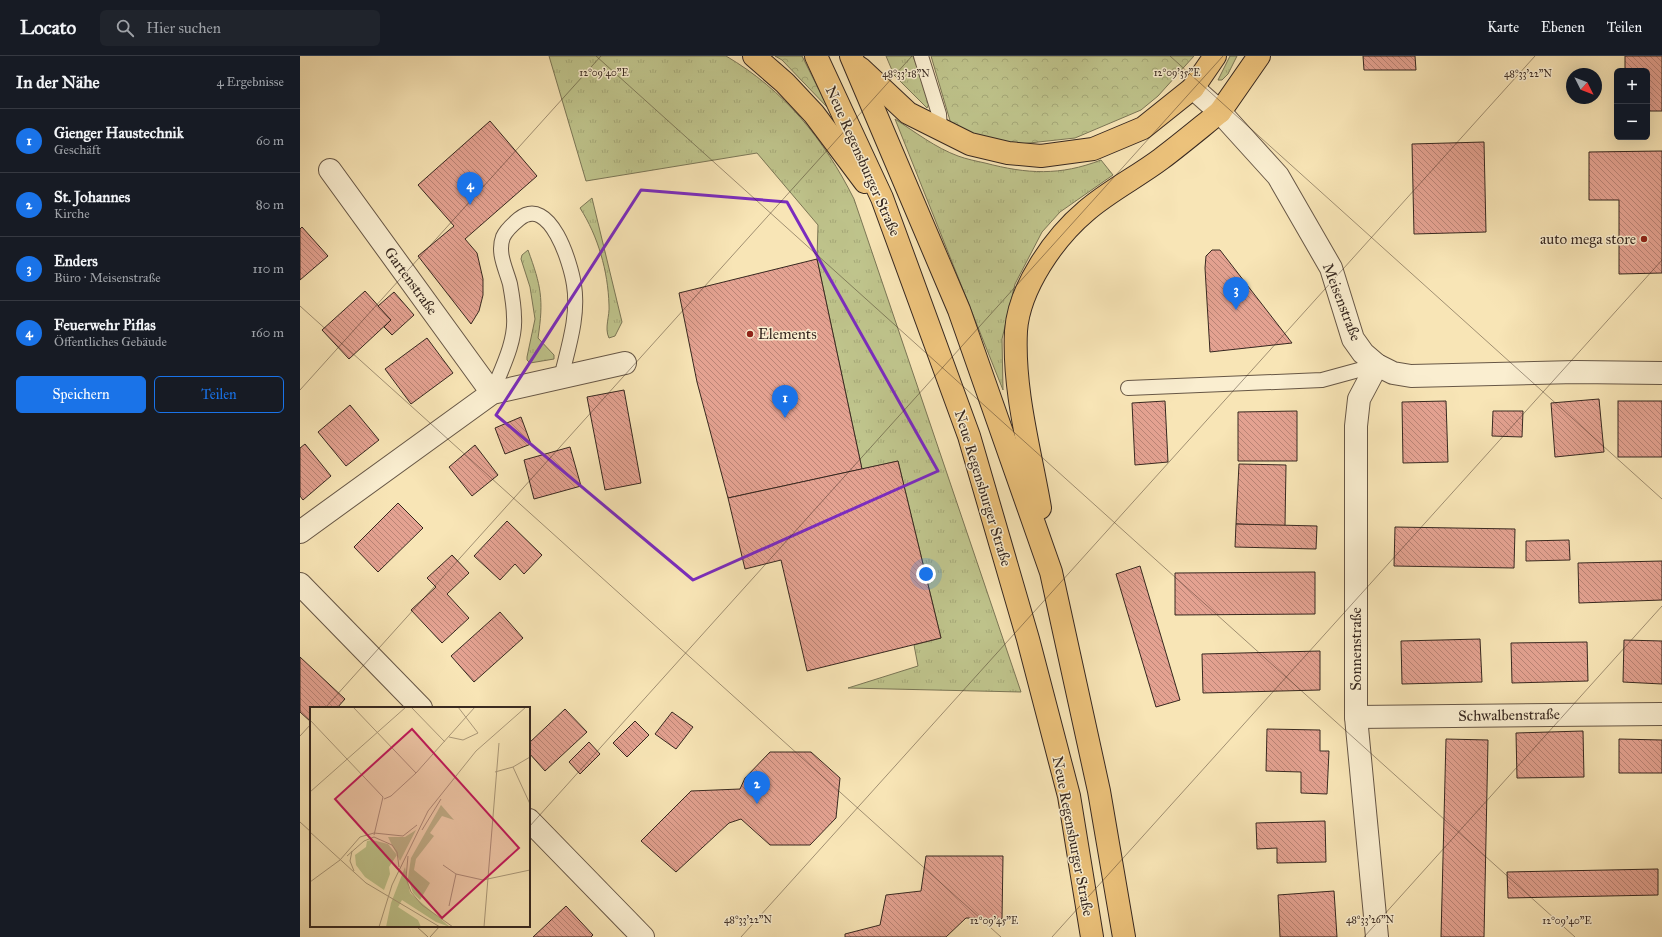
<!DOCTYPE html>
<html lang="de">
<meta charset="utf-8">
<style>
body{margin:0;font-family:"IM FELL Great Primer",serif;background:#20242c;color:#f1f3f6}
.controls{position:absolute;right:12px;top:12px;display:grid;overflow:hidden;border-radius:6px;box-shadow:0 4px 16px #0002}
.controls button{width:36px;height:36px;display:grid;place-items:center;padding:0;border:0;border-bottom:1px solid #363941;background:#171b24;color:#f1f3f6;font:20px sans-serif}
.compass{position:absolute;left:1266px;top:12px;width:36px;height:36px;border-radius:50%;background:#171b24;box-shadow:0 4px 16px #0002;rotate:132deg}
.you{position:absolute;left:626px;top:518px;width:14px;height:14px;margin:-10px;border:3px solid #fff;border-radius:50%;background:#1a73e8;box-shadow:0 0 0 6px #1a73e833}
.badge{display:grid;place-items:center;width:26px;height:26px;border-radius:50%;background:#1a73e8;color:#fff;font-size:13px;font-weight:700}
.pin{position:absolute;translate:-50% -33px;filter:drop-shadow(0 1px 2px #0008)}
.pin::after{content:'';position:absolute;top:21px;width:14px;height:12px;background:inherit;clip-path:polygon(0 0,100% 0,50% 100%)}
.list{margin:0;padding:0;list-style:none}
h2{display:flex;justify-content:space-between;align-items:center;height:52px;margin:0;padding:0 16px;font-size:17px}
h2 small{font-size:13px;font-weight:400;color:#9ea1a6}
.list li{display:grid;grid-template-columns:26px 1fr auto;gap:12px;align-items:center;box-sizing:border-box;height:64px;padding:0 16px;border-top:1px solid #363941}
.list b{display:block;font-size:15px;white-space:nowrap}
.list p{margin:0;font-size:13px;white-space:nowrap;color:#9ea1a6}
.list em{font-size:13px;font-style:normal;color:#9ea1a6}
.actions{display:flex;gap:8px;padding:12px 16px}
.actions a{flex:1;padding:9px 0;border:1px solid #1a73e8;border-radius:6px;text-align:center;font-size:14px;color:#1a73e8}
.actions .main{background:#1a73e8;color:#fff}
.icon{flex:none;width:22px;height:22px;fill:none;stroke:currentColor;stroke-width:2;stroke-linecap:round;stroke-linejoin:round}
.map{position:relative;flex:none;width:1362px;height:881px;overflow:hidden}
header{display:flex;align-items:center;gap:24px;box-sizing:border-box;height:56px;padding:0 20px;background:#171b24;border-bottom:1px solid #363941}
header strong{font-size:19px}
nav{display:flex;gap:22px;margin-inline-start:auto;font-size:14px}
.search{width:280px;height:36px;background:#20242c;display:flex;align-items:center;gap:10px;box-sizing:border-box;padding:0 14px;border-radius:6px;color:#9ea1a6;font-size:15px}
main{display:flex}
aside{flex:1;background:#171b24}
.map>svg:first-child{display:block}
.grass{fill:url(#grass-tufts);stroke:#7b7656}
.forest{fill:url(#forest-crowns);stroke:#7b7656}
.building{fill:url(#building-back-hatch);stroke:#372820}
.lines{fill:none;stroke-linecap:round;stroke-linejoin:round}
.lane-casing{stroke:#675746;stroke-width:16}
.street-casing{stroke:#675746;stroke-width:24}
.primary-casing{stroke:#372820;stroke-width:24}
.highway-casing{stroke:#372820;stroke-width:24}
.lane{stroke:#faeed0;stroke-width:14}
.street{stroke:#faeed0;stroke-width:22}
.primary{stroke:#ecc27b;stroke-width:22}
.highway{stroke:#ecc27b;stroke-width:22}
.marked{fill:none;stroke:#7b2cbf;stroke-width:3;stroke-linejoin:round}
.ticks{fill:none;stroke:#372820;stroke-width:1;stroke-opacity:0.45}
.poi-dot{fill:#8f2418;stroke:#faeed0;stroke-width:1.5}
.labels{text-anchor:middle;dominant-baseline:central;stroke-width:3;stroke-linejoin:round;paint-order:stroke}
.street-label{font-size:15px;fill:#372820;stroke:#faeed0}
.poi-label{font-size:15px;fill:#372820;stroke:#faeed0;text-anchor:end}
.inset-road{fill:none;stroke:#ab997a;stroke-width:1}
.view{fill:#c2185b;fill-opacity:0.15;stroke:#c2185b;stroke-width:2}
.inset-edge{fill:none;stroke:#372820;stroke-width:2}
.ticks-label{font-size:10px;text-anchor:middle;fill:#372820;stroke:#faeed0;stroke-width:3;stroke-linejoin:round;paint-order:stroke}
</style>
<header>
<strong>Locato</strong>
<div class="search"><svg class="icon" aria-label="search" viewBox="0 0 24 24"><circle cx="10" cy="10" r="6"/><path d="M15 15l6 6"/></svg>Hier suchen</div>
<nav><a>Karte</a><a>Ebenen</a><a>Teilen</a></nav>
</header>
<main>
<aside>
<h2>In der Nähe<small>4 Ergebnisse</small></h2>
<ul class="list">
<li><span class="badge">1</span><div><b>Gienger Haustechnik</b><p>Geschäft</p></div><em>60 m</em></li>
<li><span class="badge">2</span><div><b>St. Johannes</b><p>Kirche</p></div><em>80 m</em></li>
<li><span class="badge">3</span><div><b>Enders</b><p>Büro · Meisenstraße</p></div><em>110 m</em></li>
<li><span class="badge">4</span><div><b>Feuerwehr Piflas</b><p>Öffentliches Gebäude</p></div><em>160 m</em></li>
</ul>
<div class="actions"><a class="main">Speichern</a><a>Teilen</a></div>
</aside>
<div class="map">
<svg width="1362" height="881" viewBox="0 0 1362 881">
<defs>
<pattern id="grass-tufts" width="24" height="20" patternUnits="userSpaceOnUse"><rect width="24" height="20" fill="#bfc48c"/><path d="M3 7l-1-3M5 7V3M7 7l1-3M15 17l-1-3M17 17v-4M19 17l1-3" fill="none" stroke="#a5a878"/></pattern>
<pattern id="forest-crowns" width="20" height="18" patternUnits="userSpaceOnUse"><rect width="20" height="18" fill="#bfc48c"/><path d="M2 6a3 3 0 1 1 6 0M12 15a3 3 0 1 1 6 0" fill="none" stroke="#a5a878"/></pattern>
<pattern id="building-back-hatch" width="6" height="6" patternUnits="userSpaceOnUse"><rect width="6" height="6" fill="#e4a291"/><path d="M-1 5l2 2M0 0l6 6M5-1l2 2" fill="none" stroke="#ba8476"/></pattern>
</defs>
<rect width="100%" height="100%" fill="#f8e5b6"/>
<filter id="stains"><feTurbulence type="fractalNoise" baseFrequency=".005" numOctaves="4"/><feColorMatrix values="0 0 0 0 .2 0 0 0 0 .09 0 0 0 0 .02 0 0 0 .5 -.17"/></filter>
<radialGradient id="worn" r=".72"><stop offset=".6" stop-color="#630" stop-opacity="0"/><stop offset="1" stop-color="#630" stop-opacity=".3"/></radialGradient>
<!-- grass -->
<g class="grass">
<path d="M 249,0 L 426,0 C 484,34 524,83 554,143 L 721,636 L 548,632 L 618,610 L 614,589 L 641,582 L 598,405 L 562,413 L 517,203 L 518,169 L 457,97 L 286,125 Z"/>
<path d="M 586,0 L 613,0 L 630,46 L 627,52 L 594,19 Z"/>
<path d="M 930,0 L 937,0 L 928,18 L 922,24 L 918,24 Z"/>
<path d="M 595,63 C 615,76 636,92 658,100 C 666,103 676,105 685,107 C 727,118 760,120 801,104 L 813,119 L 760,156 L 742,176 L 715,228 L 702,283 L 703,334 Z"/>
<path d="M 292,142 L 322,266 L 315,280 L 309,282 C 304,272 310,260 309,249 C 308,215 298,180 280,152 Z"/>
<path d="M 228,194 C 241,230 244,243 238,282 L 254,299 L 254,303 L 230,307 L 227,304 L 227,301 L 235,263 L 230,231 L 221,203 L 222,199 Z"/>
</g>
<!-- forest -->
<g class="forest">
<path d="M 475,0 L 502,0 L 528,52 L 482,4 Z"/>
<path d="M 631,0 L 894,0 L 858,40 L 841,54 L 775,82 L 720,88 L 683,82 L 651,68 Z"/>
</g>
<!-- building -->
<g class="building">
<path d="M 1063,0 L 1115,0 L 1116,14 L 1064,14 Z"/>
<path d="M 1325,0 L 1362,0 L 1362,55 L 1347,55 L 1347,15 L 1325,15 Z"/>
<path d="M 190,65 L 237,120 L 165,183 L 177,197 L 183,223 L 183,239 L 179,255 L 171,268 L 118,200 L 154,170 L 118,129 Z"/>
<path d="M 1184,86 L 1186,176 L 1114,178 L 1112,88 Z"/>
<path d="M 1362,95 L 1362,217 L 1319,218 L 1319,144 L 1289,144 L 1289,96 Z"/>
<path d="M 2,171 L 28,200 L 0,224 L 0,173 Z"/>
<path d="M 912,194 L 920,194 L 992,287 L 910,296 L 905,212 L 906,200 Z"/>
<path d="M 517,203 L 562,413 L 428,442 L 397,326 L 379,237 Z"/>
<path d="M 65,235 L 91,264 L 49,303 L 22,274 Z"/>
<path d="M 94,236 L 114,259 L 92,279 L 84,271 L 91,264 L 78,250 Z"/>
<path d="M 127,282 L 153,317 L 111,348 L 85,313 Z"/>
<path d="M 324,334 L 341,427 L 305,434 L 287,341 Z"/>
<path d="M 1299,343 L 1304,396 L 1255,401 L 1251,347 Z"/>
<path d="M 865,345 L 868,406 L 835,409 L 832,347 Z"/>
<path d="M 1146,345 L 1148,406 L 1103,407 L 1102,346 Z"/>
<rect x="1318" y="345" width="44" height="56"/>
<path d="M 50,349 L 79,384 L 46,410 L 18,376 Z"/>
<path d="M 997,355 L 997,405 L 938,405 L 938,356 Z"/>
<path d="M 1193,355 L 1223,355 L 1222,381 L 1192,380 Z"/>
<path d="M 221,361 L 231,388 L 205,398 L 195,372 Z"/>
<path d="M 5,388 L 31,420 L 3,444 L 0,440 L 0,392 Z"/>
<path d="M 175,389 L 198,419 L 172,440 L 149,411 Z"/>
<path d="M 270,391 L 281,430 L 234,443 L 224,404 Z"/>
<path d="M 598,405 L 641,582 L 507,615 L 481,504 L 445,513 L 428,442 Z"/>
<path d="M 939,408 L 986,409 L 985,470 L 936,468 Z"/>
<path d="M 98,447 L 123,472 L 78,516 L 54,491 Z"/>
<path d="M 207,465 L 242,499 L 224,518 L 215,508 L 200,524 L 174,500 Z"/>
<path d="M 936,468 L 1017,470 L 1016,493 L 935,491 Z"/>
<path d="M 1095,471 L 1215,473 L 1214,512 L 1094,510 Z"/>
<path d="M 1269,484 L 1270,504 L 1226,505 L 1226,485 Z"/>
<path d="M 152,499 L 169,517 L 147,538 L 169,562 L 142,587 L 111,554 L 136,531 L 127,522 Z"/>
<path d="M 1362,505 L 1362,544 L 1279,547 L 1278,507 Z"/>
<path d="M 840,510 L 880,644 L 856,651 L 816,518 Z"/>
<path d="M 1015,516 L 1015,558 L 875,559 L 875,517 Z"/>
<path d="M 200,556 L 223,582 L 174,626 L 151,600 Z"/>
<path d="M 1180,583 L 1182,626 L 1102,628 L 1101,585 Z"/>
<path d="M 1324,584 L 1362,585 L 1362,628 L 1323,626 Z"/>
<path d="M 1287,586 L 1288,625 L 1212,627 L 1211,587 Z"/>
<path d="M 1020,595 L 1020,634 L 903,637 L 902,598 Z"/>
<path d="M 0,601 L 45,643 L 37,652 L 11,652 L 11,666 L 0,656 Z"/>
<path d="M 265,653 L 287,676 L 245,715 L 229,697 L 229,687 Z"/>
<path d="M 372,656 L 393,671 L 376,693 L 355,678 Z"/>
<path d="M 335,665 L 349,679 L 327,701 L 313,687 Z"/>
<path d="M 967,673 L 1020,674 L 1020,695 L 1029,695 L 1027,738 L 1001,737 L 1001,716 L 966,715 Z"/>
<path d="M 1283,675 L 1284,721 L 1217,722 L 1216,677 Z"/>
<path d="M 1146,683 L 1188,684 L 1184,881 L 1141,881 Z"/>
<path d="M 1319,683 L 1362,684 L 1362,717 L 1319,717 Z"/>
<path d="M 289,686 L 300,698 L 280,718 L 269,706 Z"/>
<path d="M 470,696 L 511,696 L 540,722 L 536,762 L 510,789 L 470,789 L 441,763 L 429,767 L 376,816 L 341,785 L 391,735 L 440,733 L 445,722 Z"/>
<path d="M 1025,765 L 1026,806 L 977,807 L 977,792 L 957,793 L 956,767 Z"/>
<path d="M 626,800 L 703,800 L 702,863 L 666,862 L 646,881 L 545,881 L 545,878 L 580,869 L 586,839 L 621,835 Z"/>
<path d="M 1358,813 L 1358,839 L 1208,842 L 1207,816 Z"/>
<path d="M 1034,835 L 1037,881 L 980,881 L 978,839 Z"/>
<path d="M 266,850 L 293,879 L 291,881 L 233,881 Z"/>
</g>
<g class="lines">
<defs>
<g id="lane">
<path d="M 621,0 L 639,58 L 640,73"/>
<path d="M 828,332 L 1022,324 L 1077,309"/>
<path d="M 192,337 C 201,314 216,286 214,261 C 214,251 212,239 210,228 C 206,213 197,197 203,181 C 206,174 213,168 219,163 C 250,138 271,208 274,229 C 279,260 268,292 261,322"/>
</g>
<g id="street">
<path d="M 893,32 L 920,56 L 978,120 L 1031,212 L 1053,283 L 1063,297 L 1077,309 L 1093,317 L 1111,320 L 1276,316 L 1362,317"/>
<path d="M 30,114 L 192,337"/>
<path d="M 1077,309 L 1059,343 L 1056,370 L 1056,661 L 1077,881"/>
<path d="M 0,476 L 192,337 L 325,307"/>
<path d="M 0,528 L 121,652"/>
<path d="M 1056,661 L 1362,658"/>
<path d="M 229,764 L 343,881"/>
</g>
<g id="primary">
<path d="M 893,32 L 915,0"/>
<path d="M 920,56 L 959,0"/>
</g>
<g id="highway">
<path d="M 454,0 L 485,27 L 514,58 L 565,126"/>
<path d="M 516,0 L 582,142 L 669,380 L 728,583 L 769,740 L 792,881"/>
<path d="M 551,0 L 659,254 L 751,516 L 799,735 L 824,881"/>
<path d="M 560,12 L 608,57 L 670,88 L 708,97 L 741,100 L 793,93 L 843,72 L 893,32"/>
<path d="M 740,452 C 730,394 713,334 716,275 C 719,232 754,182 786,155 C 809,135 837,121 861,103 C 881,88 900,72 920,56"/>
</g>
</defs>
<!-- lane casing -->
<use href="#lane" class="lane-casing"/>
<!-- street casing -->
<use href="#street" class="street-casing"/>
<!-- primary casing -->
<use href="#primary" class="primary-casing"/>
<!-- highway casing -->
<use href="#highway" class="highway-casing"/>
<!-- lane -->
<use href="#lane" class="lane"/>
<!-- street -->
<use href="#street" class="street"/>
<!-- primary -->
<use href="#primary" class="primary"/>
<!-- highway -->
<use href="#highway" class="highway"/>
</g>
<!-- marked area -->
<path class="marked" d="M 341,134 L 487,146 L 638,415 L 393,524 L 196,359 Z"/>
<!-- ticks -->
<path class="ticks" d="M 296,0 L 1275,881M 870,0 L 1362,443M 0,250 L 701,881M 0,334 L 301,0M 25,652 L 612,0M 0,680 L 11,668M 0,766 L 11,776M 229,771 L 923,0M 116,870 L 128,881M 130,881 L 140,870M 441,881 L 1235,0M 752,881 L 1362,204M 1064,881 L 1362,550"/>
<!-- markers -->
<g class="poi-dot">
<circle cx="1344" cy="183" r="4"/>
<circle cx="450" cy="278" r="4"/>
</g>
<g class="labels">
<!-- street labels -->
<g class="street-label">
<text transform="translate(563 105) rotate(66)">Neue Regensburger Straße</text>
<text transform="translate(111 225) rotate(54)">Gartenstraße</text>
<text transform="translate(1042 246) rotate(69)">Meisenstraße</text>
<text transform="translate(683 432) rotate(73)">Neue Regensburger Straße</text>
<text transform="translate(1056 593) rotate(-90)">Sonnenstraße</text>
<text transform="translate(1209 659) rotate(-1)">Schwalbenstraße</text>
<text transform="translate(773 780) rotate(79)">Neue Regensburger Straße</text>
</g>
<!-- poi labels -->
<g class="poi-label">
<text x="1336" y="183">auto mega store</text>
<text x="458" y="278" text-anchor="start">Elements</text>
</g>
</g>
<!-- overview -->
<g transform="translate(10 651)">
<rect width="220" height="220" fill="#f8e5b6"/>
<path d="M 131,98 L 144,113 L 132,109 L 120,126 L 124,129 L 106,152 L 104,163 L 120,176 L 110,193 L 103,186 L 98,171 L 101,151 ZM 106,123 L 90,154 L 78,130 L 95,130 Z" fill="#bfc48c"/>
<path d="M 62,133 L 78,137 L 87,148 L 79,160 L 80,167 L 74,183 L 55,170 L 46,158 L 45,148 L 56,140 L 57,134 ZM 95,160 L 100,186 L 140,220 L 126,215 L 92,193 L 88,200 L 108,213 L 111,220 L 76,220 L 81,196 Z" fill="#bfc48c"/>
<path class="inset-road" d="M 43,0 L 106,66M 101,0 L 135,35M 0,13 L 73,90 L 64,128M 139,30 L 153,33 L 168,26 L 148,0M 203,60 L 220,97M 185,65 L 203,60 L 220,50M 0,85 L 96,0M 74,92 L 81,89 L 106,66 L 165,0M 112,123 L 131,92M 0,125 L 56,176 L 130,220M 64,126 L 93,129 L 107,118M 64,130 L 82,138 L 87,145 L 89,160M 42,144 L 40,154 L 44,164M 37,149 L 54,134 L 64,130M 98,149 L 96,171 L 101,185 L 112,198 L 143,220M 30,153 L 50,130 L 64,126M 133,158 L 146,167 L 173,173 L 220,163M 0,175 L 30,153M 139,199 L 146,167M 69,220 L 82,178 L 118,104 L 166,44 L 216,0M 174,220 L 189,36"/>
<path class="view" d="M 102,22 L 209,141 L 132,211 L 25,92 Z"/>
<rect width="220" height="220" class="inset-edge"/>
</g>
<g class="ticks-label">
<text x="304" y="20">12°09'40"E</text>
<text x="877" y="20">12°09'35"E</text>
<text x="606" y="21">48°33'18"N</text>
<text x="1228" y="21">48°33'22"N</text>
<text x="448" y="867">48°33'22"N</text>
<text x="1070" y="867">48°33'26"N</text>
<text x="694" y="868">12°09'45"E</text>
<text x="1267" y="868">12°09'40"E</text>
</g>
<rect width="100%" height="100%" filter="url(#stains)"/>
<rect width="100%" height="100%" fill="url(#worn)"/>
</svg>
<div class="controls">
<button>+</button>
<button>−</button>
</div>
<svg class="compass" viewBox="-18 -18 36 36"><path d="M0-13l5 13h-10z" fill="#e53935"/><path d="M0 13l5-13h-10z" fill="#9ea1a6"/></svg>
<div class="you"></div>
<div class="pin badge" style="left:485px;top:362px">1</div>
<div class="pin badge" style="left:457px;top:748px">2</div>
<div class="pin badge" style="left:936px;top:254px">3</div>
<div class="pin badge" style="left:170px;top:149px">4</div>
</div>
</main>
